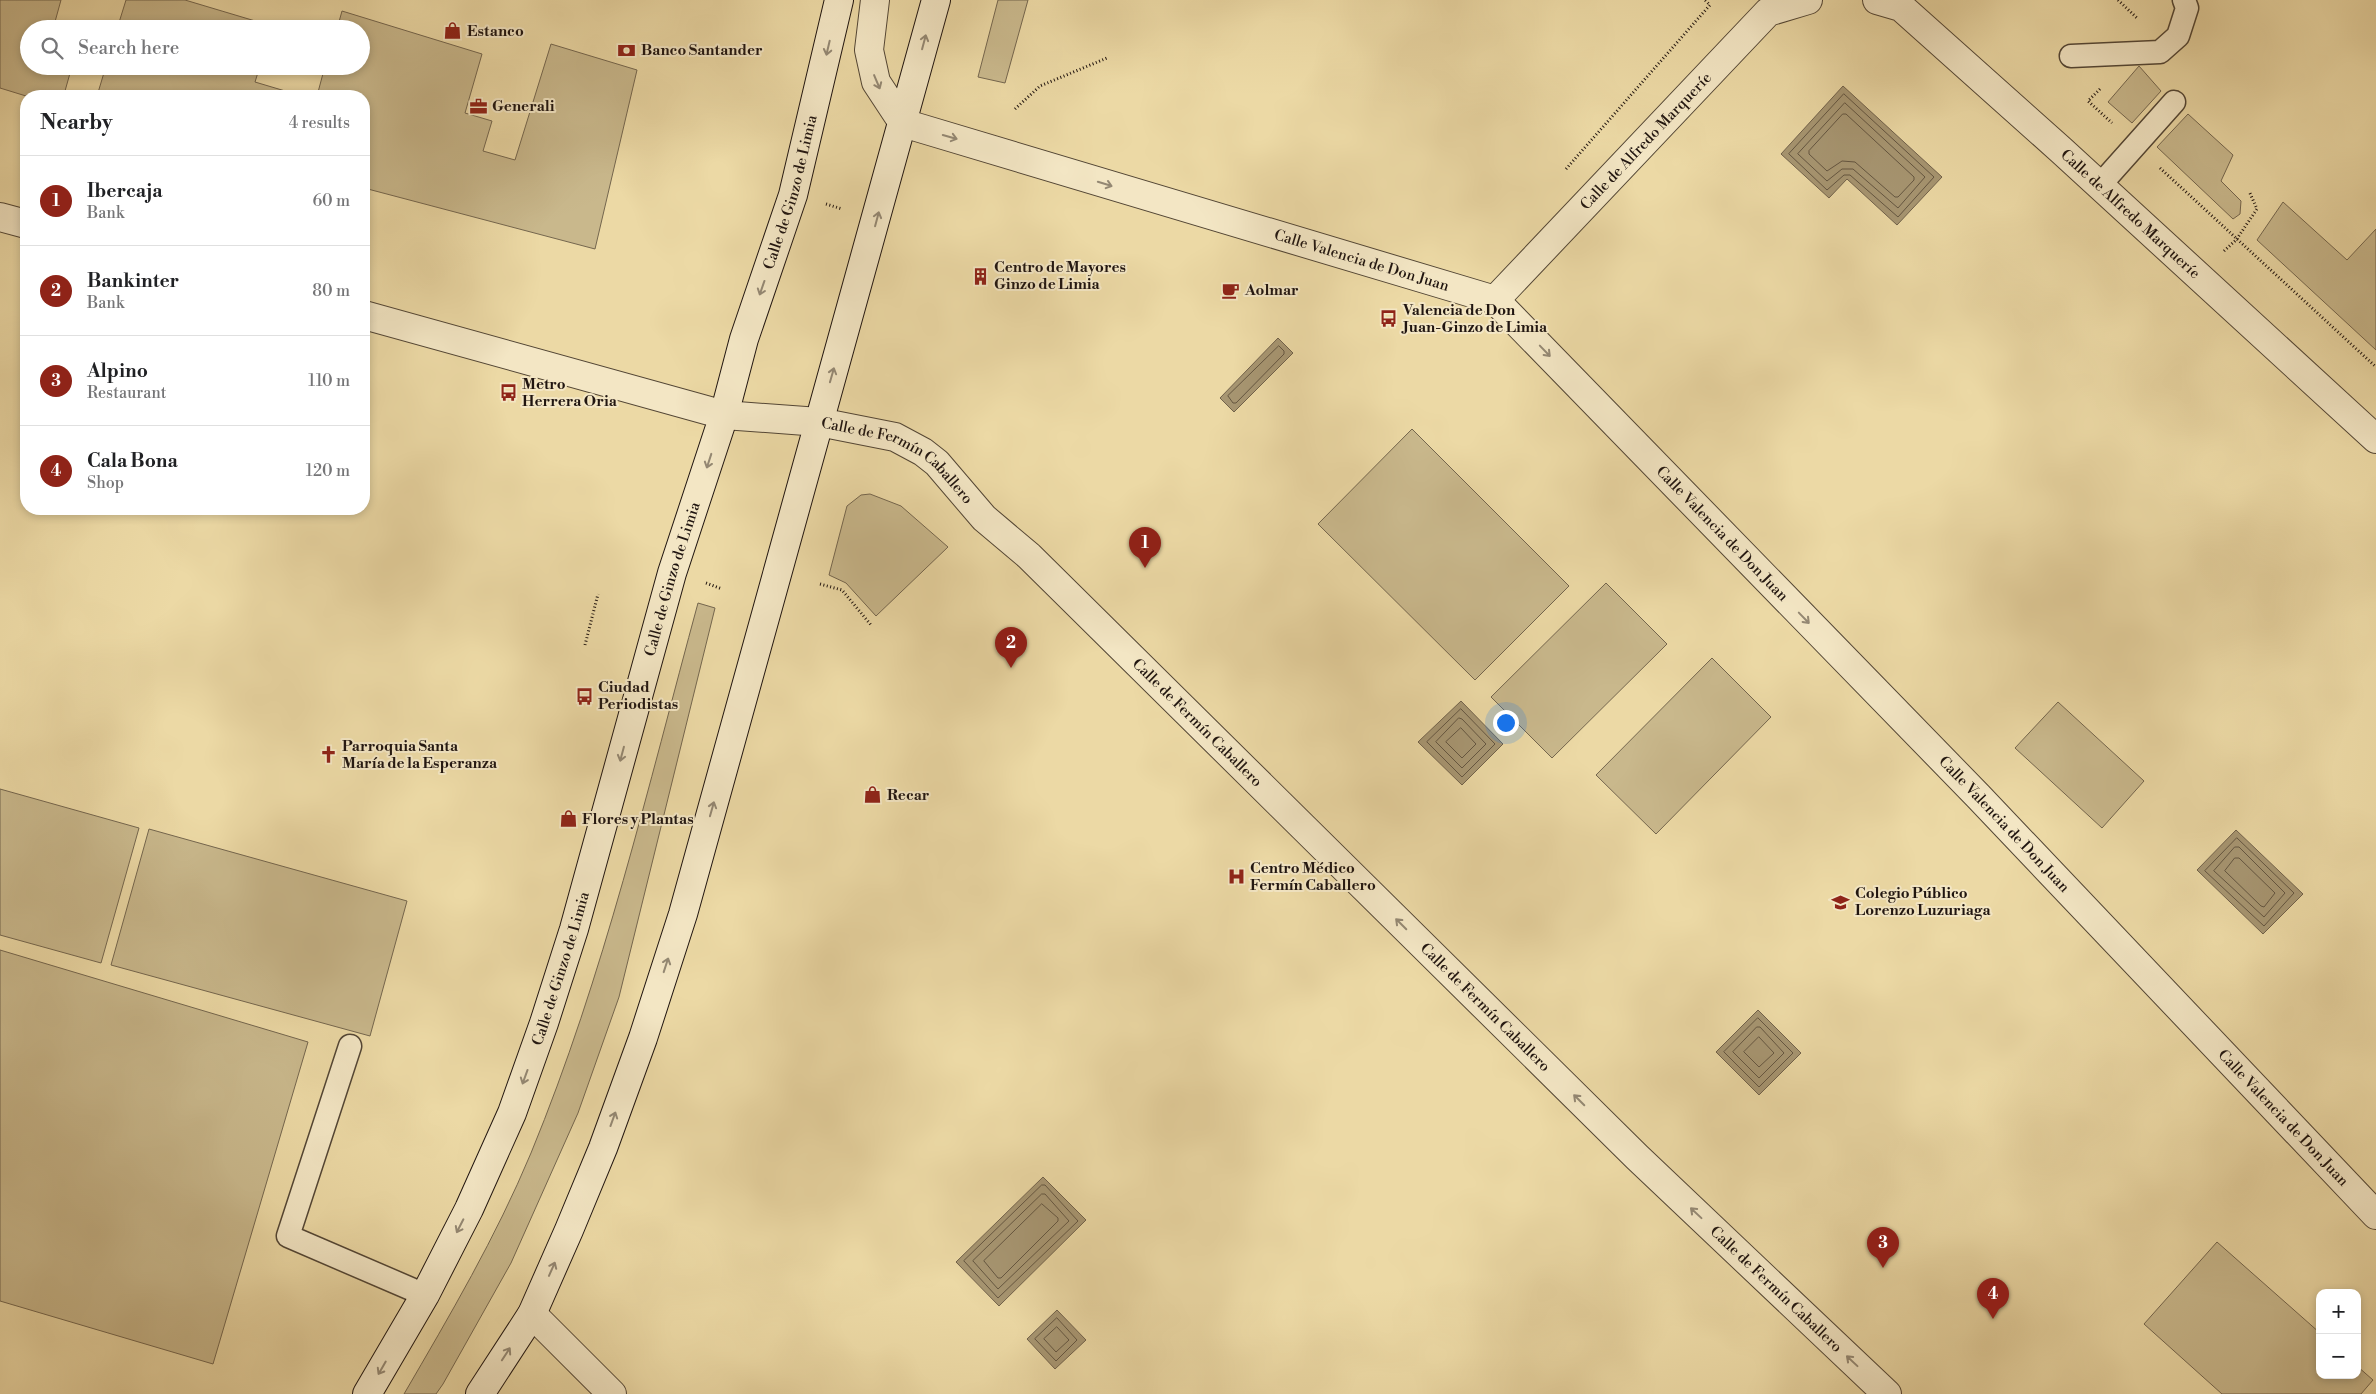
<!DOCTYPE html>
<meta charset="utf-8">
<style>
body{margin:0;font-family:"Libre Bodoni",serif;background:#f2f2f2;color:#202124}
.controls{position:absolute;right:15px;bottom:15px;display:grid;overflow:hidden;border-radius:10px;box-shadow:0 2px 8px #0003}
.controls button{width:45px;height:45px;display:grid;place-items:center;padding:0;border:0;border-bottom:1px solid #e0e0e0;background:#fff;color:#202124;font:25px sans-serif}
.you{position:absolute;left:1505px;top:722px;width:18px;height:18px;margin:-12px;border:4px solid #fff;border-radius:50%;background:#1a73e8;box-shadow:0 0 0 8px #1a73e833}
.badge{display:grid;place-items:center;width:32px;height:32px;border-radius:50%;background:#8f2418;color:#fff;font-size:16px;font-weight:700}
.pin{position:absolute;translate:-50% -41px;filter:drop-shadow(0 1px 2px #0008)}
.pin::after{content:'';position:absolute;top:26px;width:18px;height:15px;background:inherit;clip-path:polygon(0 0,100% 0,50% 100%)}
.list{margin:0;padding:0;list-style:none}
h2{display:flex;justify-content:space-between;align-items:center;height:65px;margin:0;padding:0 20px;font-size:21px}
h2 small{font-size:16px;font-weight:400;color:#757577}
.list li{display:grid;grid-template-columns:32px 1fr auto;gap:15px;align-items:center;box-sizing:border-box;height:90px;padding:0 20px;border-top:1px solid #e0e0e0}
.list b{display:block;font-size:19px;white-space:nowrap}
.list p{margin:0;font-size:16px;white-space:nowrap;color:#757577}
.list em{font-size:16px;font-style:normal;color:#757577}
.icon{flex:none;width:28px;height:28px;fill:none;stroke:currentColor;stroke-width:2;stroke-linecap:round;stroke-linejoin:round}
.map{position:relative;flex:none;width:2376px;height:1394px;overflow:hidden}
.search{position:absolute;background:#fff;box-shadow:0 2px 8px #0003;left:20px;top:20px;width:350px;height:55px;display:flex;align-items:center;gap:12px;box-sizing:border-box;padding:0 18px;border-radius:28px;color:#757577;font-size:19px}
.panel{position:absolute;background:#fff;box-shadow:0 2px 8px #0003;left:20px;top:90px;width:350px;height:425px;border-radius:20px}
.map>svg:first-child{display:block}
.green{fill:#c9b88c;stroke:#74664e}
.water{fill:#a79672;stroke:#71624b}
.lines{fill:none;stroke-linecap:round;stroke-linejoin:round}
.shore{stroke:#645641;stroke-width:1}
.service-casing{stroke:#534635;stroke-width:25}
.minor-casing{stroke:#534635;stroke-width:30}
.secondary-casing{stroke:#201510;stroke-width:30}
.path{stroke:#201510;stroke-width:3;stroke-dasharray:1 2.5;stroke-linecap:butt}
.service{stroke:#f3e6c4;stroke-width:22}
.minor{stroke:#f3e6c4;stroke-width:28}
.secondary{stroke:#f3e6c4;stroke-width:28}
.oneway{stroke:#948873}
.labels{text-anchor:middle;dominant-baseline:central;stroke-width:4;stroke-linejoin:round;paint-order:stroke}
.poi-label{font-size:15px;font-weight:bold;fill:#201510;stroke:#f3e6c4;text-anchor:start}
.street-label{font-size:15px;fill:#201510;stroke:#f3e6c4}
</style>
<div class="map">
<svg width="2376" height="1394" viewBox="0 0 2376 1394">
<rect width="100%" height="100%" fill="#ecd9a5"/>
<filter id="stains"><feTurbulence type="fractalNoise" baseFrequency=".004" numOctaves="4"/><feColorMatrix values="0 0 0 0 .2 0 0 0 0 .09 0 0 0 0 .02 0 0 0 .5 -.17"/></filter>
<radialGradient id="worn" r=".72"><stop offset=".6" stop-color="#630" stop-opacity="0"/><stop offset="1" stop-color="#630" stop-opacity=".3"/></radialGradient>
<!-- green -->
<g class="green">
<path d="M 0,0 L 61,0 L 53,29 L 29,29 L 29,66 L 72,66 L 65,91 L 82,96 L 26,96 L 0,88 Z"/>
<path d="M 126,0 L 185,0 L 272,26 L 271,29 L 117,29 Z"/>
<path d="M 998,0 L 1028,0 L 1005,83 L 978,77 Z"/>
<path d="M 342,11 L 482,54 L 465,113 L 492,121 L 483,151 L 515,160 L 551,44 L 637,70 L 595,249 L 364,188 L 364,96 L 317,96 L 325,66 L 361,66 L 361,29 L 337,29 Z"/>
<path d="M 106,66 L 260,66 L 255,82 L 302,96 L 97,96 Z"/>
<path d="M 2139,66 L 2161,91 L 2132,123 L 2108,102 Z"/>
<path d="M 2188,114 L 2233,155 L 2221,181 L 2241,201 L 2240,214 L 2233,219 L 2157,147 Z"/>
<path d="M 2283,202 L 2347,260 L 2376,229 L 2376,350 L 2257,240 Z"/>
<path d="M 1412,429 L 1569,586 L 1475,680 L 1318,524 Z"/>
<path d="M 870,494 L 901,506 L 948,547 L 876,616 L 846,583 L 829,575 L 847,506 L 861,495 Z"/>
<path d="M 1606,583 L 1667,644 L 1552,758 L 1491,697 Z"/>
<path d="M 698,603 L 715,608 L 619,997 L 578,1113 L 511,1263 L 443,1384 L 436,1394 L 404,1394 C 450,1315 496,1237 531,1153 C 604,976 648,787 698,603 Z"/>
<path d="M 1712,658 L 1771,717 L 1656,834 L 1596,775 Z"/>
<path d="M 2058,702 L 2144,781 L 2102,828 L 2015,748 Z"/>
<path d="M 0,789 L 139,828 L 101,963 L 0,935 Z"/>
<path d="M 149,829 L 407,901 L 370,1036 L 111,965 Z"/>
<path d="M 0,950 L 308,1042 L 213,1364 L 0,1301 Z"/>
<path d="M 2217,1242 L 2320,1333 L 2320,1375 L 2357,1375 L 2357,1366 L 2373,1380 L 2361,1394 L 2222,1394 L 2144,1324 Z"/>
</g>
<!-- water -->
<g class="water">
<path d="M 1843,86 L 1942,177 L 1897,225 L 1847,179 L 1829,198 L 1781,154 Z"/>
<path d="M 1278,338 L 1293,353 L 1234,412 L 1220,398 Z"/>
<path d="M 1461,701 L 1503,744 L 1462,785 L 1418,742 Z"/>
<path d="M 2236,830 L 2303,894 L 2263,934 L 2197,870 Z"/>
<path d="M 1758,1010 L 1801,1053 L 1759,1095 L 1716,1052 Z"/>
<path d="M 1043,1177 L 1086,1220 L 999,1306 L 956,1262 Z"/>
<path d="M 1057,1310 L 1086,1340 L 1055,1369 L 1027,1339 Z"/>
</g>
<g class="lines">
<!-- shore -->
<g class="shore">
<path d="M 1844,94 L 1934,177 L 1898,217 L 1850,175 L 1844,175 L 1827,190 L 1789,154 Z"/>
<path d="M 1845,103 L 1925,177 L 1898,208 L 1853,169 L 1842,169 L 1827,181 L 1798,154 Z"/>
<path d="M 1843,114 L 1846,114 L 1914,177 L 1914,180 L 1898,197 L 1895,197 L 1855,162 L 1842,161 L 1827,171 L 1809,154 L 1809,151 Z"/>
<path d="M 1279,346 L 1284,351 L 1284,354 L 1236,403 L 1233,403 L 1228,396 Z"/>
<path d="M 1461,709 L 1495,744 L 1462,777 L 1427,742 Z"/>
<path d="M 1459,718 L 1462,719 L 1486,744 L 1462,768 L 1436,742 Z"/>
<path d="M 1461,728 L 1476,744 L 1462,758 L 1446,742 Z"/>
<path d="M 2237,838 L 2294,893 L 2264,926 L 2205,871 Z"/>
<path d="M 2235,847 L 2239,847 L 2285,893 L 2264,917 L 2214,871 Z"/>
<path d="M 2235,858 L 2239,858 L 2275,893 L 2264,907 L 2261,906 L 2225,871 Z"/>
<path d="M 1758,1018 L 1793,1053 L 1759,1087 L 1724,1052 Z"/>
<path d="M 1757,1027 L 1760,1027 L 1784,1053 L 1759,1078 L 1733,1052 Z"/>
<path d="M 1759,1037 L 1774,1053 L 1759,1067 L 1744,1052 Z"/>
<path d="M 1042,1185 L 1045,1185 L 1078,1221 L 998,1298 L 964,1261 Z"/>
<path d="M 1042,1194 L 1045,1194 L 1069,1221 L 998,1289 L 973,1261 Z"/>
<path d="M 1042,1204 L 1058,1218 L 1058,1221 L 1001,1278 L 998,1278 L 984,1261 Z"/>
<path d="M 1057,1318 L 1077,1340 L 1056,1361 L 1035,1339 Z"/>
<path d="M 1057,1327 L 1069,1340 L 1056,1352 L 1044,1339 Z"/>
</g>
<defs>
<g id="service">
<path d="M 2071,56 L 2160,52 L 2178,36 L 2187,8 L 2184,0"/>
<path d="M 2100,185 L 2174,102"/>
<path d="M 350,1046 L 288,1236 L 425,1295"/>
</g>
<g id="minor">
<path id="s1" d="M 875,0 L 869,50 L 876,82 L 903,123 L 1495,300 L 1978,796 L 2376,1215"/>
<path id="s2" d="M 1877,0 L 1901,7 L 2061,150 L 2376,439"/>
<path d="M 0,217 L 26,224"/>
<path id="s3" d="M 1495,300 L 1768,12 L 1808,0"/>
<path id="s4" d="M 364,315 L 724,415 L 819,422 L 895,437 L 923,452 L 937,463 L 984,518 L 1029,556 L 1637,1157 L 1887,1394"/>
<path d="M 532,1314 L 612,1394"/>
</g>
<g id="secondary">
<path id="s5" d="M 367,1394 L 425,1295 L 469,1209 L 512,1113 L 544,1023 L 574,929 L 672,573 L 724,415 L 744,339 L 793,195 L 839,0"/>
<path d="M 480,1394 L 532,1314 L 569,1230 L 603,1148 L 643,1038 L 683,914 L 936,0"/>
</g>
</defs>
<!-- service casing -->
<use href="#service" class="service-casing"/>
<!-- minor casing -->
<use href="#minor" class="minor-casing"/>
<!-- secondary casing -->
<use href="#secondary" class="secondary-casing"/>
<!-- path -->
<g class="path">
<path d="M 2118,0 L 2137,18"/>
<path d="M 2100,89 L 2088,101 L 2112,123"/>
<path d="M 1015,109 L 1040,86 L 1107,58"/>
<path d="M 2160,168 L 2376,367"/>
<path d="M 1566,169 L 1710,5 L 1705,0"/>
<path d="M 826,204 L 842,209"/>
<path d="M 2224,251 L 2236,240 L 2257,209 L 2249,191"/>
<path d="M 706,583 L 722,589"/>
<path d="M 820,584 L 842,590 L 871,625"/>
<path d="M 585,645 L 598,594"/>
</g>
<!-- service -->
<use href="#service" class="service"/>
<!-- minor -->
<use href="#minor" class="minor"/>
<!-- secondary -->
<use href="#secondary" class="secondary"/>
</g>
<!-- one-way arrows -->
<defs><path id="oneway-shaft" d="M-6 0H5M1.5-3L5.5 0L1.5 3" fill="none" stroke-width="1.6" stroke-linecap="round" stroke-linejoin="round" transform="scale(1.25)"/></defs>
<g class="oneway">
<use href="#oneway-shaft" transform="translate(924 42) rotate(-75)"/>
<use href="#oneway-shaft" transform="translate(828 48) rotate(103)"/>
<use href="#oneway-shaft" transform="translate(877 82) rotate(67)"/>
<use href="#oneway-shaft" transform="translate(950 137) rotate(16)"/>
<use href="#oneway-shaft" transform="translate(1105 184) rotate(17)"/>
<use href="#oneway-shaft" transform="translate(877 219) rotate(-75)"/>
<use href="#oneway-shaft" transform="translate(762 288) rotate(109)"/>
<use href="#oneway-shaft" transform="translate(1545 351) rotate(46)"/>
<use href="#oneway-shaft" transform="translate(832 375) rotate(-74)"/>
<use href="#oneway-shaft" transform="translate(709 461) rotate(108)"/>
<use href="#oneway-shaft" transform="translate(1804 618) rotate(46)"/>
<use href="#oneway-shaft" transform="translate(622 754) rotate(105)"/>
<use href="#oneway-shaft" transform="translate(712 809) rotate(-74)"/>
<use href="#oneway-shaft" transform="translate(1401 924) rotate(-135)"/>
<use href="#oneway-shaft" transform="translate(666 965) rotate(-72)"/>
<use href="#oneway-shaft" transform="translate(525 1077) rotate(110)"/>
<use href="#oneway-shaft" transform="translate(1579 1100) rotate(-135)"/>
<use href="#oneway-shaft" transform="translate(613 1119) rotate(-70)"/>
<use href="#oneway-shaft" transform="translate(1696 1213) rotate(-137)"/>
<use href="#oneway-shaft" transform="translate(460 1226) rotate(117)"/>
<use href="#oneway-shaft" transform="translate(552 1269) rotate(-66)"/>
<use href="#oneway-shaft" transform="translate(506 1354) rotate(-57)"/>
<use href="#oneway-shaft" transform="translate(1852 1361) rotate(-137)"/>
<use href="#oneway-shaft" transform="translate(382 1368) rotate(120)"/>
</g>
<!-- icons -->
<defs>
<symbol id="shop-bare" viewBox="-9 -9 18 18"><path d="M-5-2.5h2.3a2.7 3.5 0 0 1 5.4 0H5L5.5 6h-11ZM-1.5-2.5h3a1.5 2.3 0 0 0-3 0Z" fill="#8f2418" stroke="#f3e6c4" stroke-width="2.5" paint-order="stroke"/></symbol>
<symbol id="bank-bare" viewBox="-9 -9 18 18"><path d="M-6-4H6V4H-6ZM0-2.3a2.3 2.3 0 1 0 0 4.6a2.3 2.3 0 1 0 0-4.6Z" fill="#8f2418" stroke="#f3e6c4" stroke-width="2.5" paint-order="stroke"/></symbol>
<symbol id="office-bare" viewBox="-9 -9 18 18"><path d="M-6-3h4V-5.5h4V-3h4V5H-6ZM-1-4.5V-3h2v-1.5ZM-6 0V1H6V0Z" fill="#8f2418" stroke="#f3e6c4" stroke-width="2.5" paint-order="stroke"/></symbol>
<symbol id="building-bare" viewBox="-9 -9 18 18"><path d="M-4-6H4V6H1V3H-1V6H-4ZM-2.5-4.3h1.7v1.8h-1.7ZM.8-4.3h1.7v1.8H.8ZM-2.5-1h1.7V.8h-1.7ZM.8-1h1.7V.8H.8Z" fill="#8f2418" stroke="#f3e6c4" stroke-width="2.5" paint-order="stroke"/></symbol>
<symbol id="cafe-bare" viewBox="-9 -9 18 18"><path d="M-5.5-4.5H6V0H3Q3 3.5 0 3.5H-2.5Q-5.5 3.5-5.5 0ZM3-3.2v2h1.7v-2ZM-6 4.5H4V6H-6Z" fill="#8f2418" stroke="#f3e6c4" stroke-width="2.5" paint-order="stroke"/></symbol>
<symbol id="bus-bare" viewBox="-9 -9 18 18"><path d="M-5-6H5V4H4V6H2V4H-2V6H-4V4H-5ZM-3.5-4V0h7V-4ZM-3.5 1.2v1.5H-2V1.2ZM2 1.2v1.5H3.5V1.2Z" fill="#8f2418" stroke="#f3e6c4" stroke-width="2.5" paint-order="stroke"/></symbol>
<symbol id="church-bare" viewBox="-9 -9 18 18"><path d="M-1.2-6h2.4v3.5h3.3v2.4h-3.3V6h-2.4V-.1h-3.3v-2.4h3.3Z" fill="#8f2418" stroke="#f3e6c4" stroke-width="2.5" paint-order="stroke"/></symbol>
<symbol id="hospital-bare" viewBox="-9 -9 18 18"><path d="M-5-5h3v3.5h4V-5h3V5h-3V1.5h-4V5h-3Z" fill="#8f2418" stroke="#f3e6c4" stroke-width="2.5" paint-order="stroke"/></symbol>
<symbol id="school-bare" viewBox="-9 -9 18 18"><path d="M0-5L7-2L0 1L-7-2ZM-4 1L0 2.5L4 1V4Q0 6-4 4Z" fill="#8f2418" stroke="#f3e6c4" stroke-width="2.5" paint-order="stroke"/></symbol>
</defs>
<g fill-rule="evenodd">
<use href="#shop-bare" x="440" y="18" width="25" height="25"/>
<use href="#bank-bare" x="614" y="38" width="25" height="25"/>
<use href="#office-bare" x="466" y="94" width="25" height="25"/>
<use href="#building-bare" x="968" y="264" width="25" height="25"/>
<use href="#cafe-bare" x="1218" y="278" width="25" height="25"/>
<use href="#bus-bare" x="1376" y="306" width="25" height="25"/>
<use href="#bus-bare" x="496" y="380" width="25" height="25"/>
<use href="#bus-bare" x="572" y="684" width="25" height="25"/>
<use href="#church-bare" x="316" y="742" width="25" height="25"/>
<use href="#shop-bare" x="860" y="782" width="25" height="25"/>
<use href="#shop-bare" x="556" y="806" width="25" height="25"/>
<use href="#hospital-bare" x="1224" y="864" width="25" height="25"/>
<use href="#school-bare" x="1828" y="890" width="25" height="25"/>
</g>
<g class="labels">
<!-- poi labels -->
<g class="poi-label">
<text x="467" y="31">Estanco</text>
<text x="641" y="50">Banco Santander</text>
<text x="492" y="106">Generali</text>
<text x="994" y="267">Centro de Mayores<tspan x="994" dy="17">Ginzo de Limia</tspan></text>
<text x="1245" y="290">Aolmar</text>
<text x="1403" y="310">Valencia de Don<tspan x="1403" dy="17">Juan-Ginzo de Limia</tspan></text>
<text x="522" y="384">Metro<tspan x="522" dy="17">Herrera Oria</tspan></text>
<text x="598" y="687">Ciudad<tspan x="598" dy="17">Periodistas</tspan></text>
<text x="342" y="746">Parroquia Santa<tspan x="342" dy="17">María de la Esperanza</tspan></text>
<text x="887" y="795">Recar</text>
<text x="582" y="819">Flores y Plantas</text>
<text x="1250" y="868">Centro Médico<tspan x="1250" dy="17">Fermín Caballero</tspan></text>
<text x="1855" y="893">Colegio Público<tspan x="1855" dy="17">Lorenzo Luzuriaga</tspan></text>
</g>
<!-- street labels -->
<g class="street-label">
<text stroke="none"><textPath href="#s3" startOffset="219">Calle de Alfredo Marqueríe</textPath></text>
<text stroke="none"><textPath href="#s5" startOffset="1279">Calle de Ginzo de Limia</textPath></text>
<text stroke="none"><textPath href="#s2" startOffset="334">Calle de Alfredo Marqueríe</textPath></text>
<text stroke="none"><textPath href="#s1" startOffset="611">Calle Valencia de Don Juan</textPath></text>
<text stroke="none"><textPath href="#s4" startOffset="559">Calle de Fermín Caballero</textPath></text>
<text stroke="none"><textPath href="#s1" startOffset="1076">Calle Valencia de Don Juan</textPath></text>
<text stroke="none"><textPath href="#s5" startOffset="874">Calle de Ginzo de Limia</textPath></text>
<text stroke="none"><textPath href="#s4" startOffset="964">Calle de Fermín Caballero</textPath></text>
<text stroke="none"><textPath href="#s1" startOffset="1481">Calle Valencia de Don Juan</textPath></text>
<text stroke="none"><textPath href="#s5" startOffset="469">Calle de Ginzo de Limia</textPath></text>
<text stroke="none"><textPath href="#s4" startOffset="1369">Calle de Fermín Caballero</textPath></text>
<text stroke="none"><textPath href="#s1" startOffset="1886">Calle Valencia de Don Juan</textPath></text>
<text stroke="none"><textPath href="#s4" startOffset="1774">Calle de Fermín Caballero</textPath></text>
</g>
</g>
<rect width="100%" height="100%" filter="url(#stains)"/>
<rect width="100%" height="100%" fill="url(#worn)"/>
</svg>
<div class="controls">
<button>+</button>
<button>−</button>
</div>
<div class="you"></div>
<div class="pin badge" style="left:1145px;top:568px">1</div>
<div class="pin badge" style="left:1011px;top:668px">2</div>
<div class="pin badge" style="left:1883px;top:1268px">3</div>
<div class="pin badge" style="left:1993px;top:1319px">4</div>
<div class="search"><svg class="icon" aria-label="search" viewBox="0 0 24 24"><circle cx="10" cy="10" r="6"/><path d="M15 15l6 6"/></svg>Search here</div>
<section class="panel">
<h2>Nearby<small>4 results</small></h2>
<ul class="list">
<li><span class="badge">1</span><div><b>Ibercaja</b><p>Bank</p></div><em>60 m</em></li>
<li><span class="badge">2</span><div><b>Bankinter</b><p>Bank</p></div><em>80 m</em></li>
<li><span class="badge">3</span><div><b>Alpino</b><p>Restaurant</p></div><em>110 m</em></li>
<li><span class="badge">4</span><div><b>Cala Bona</b><p>Shop</p></div><em>120 m</em></li>
</ul>
</section>
</div>
